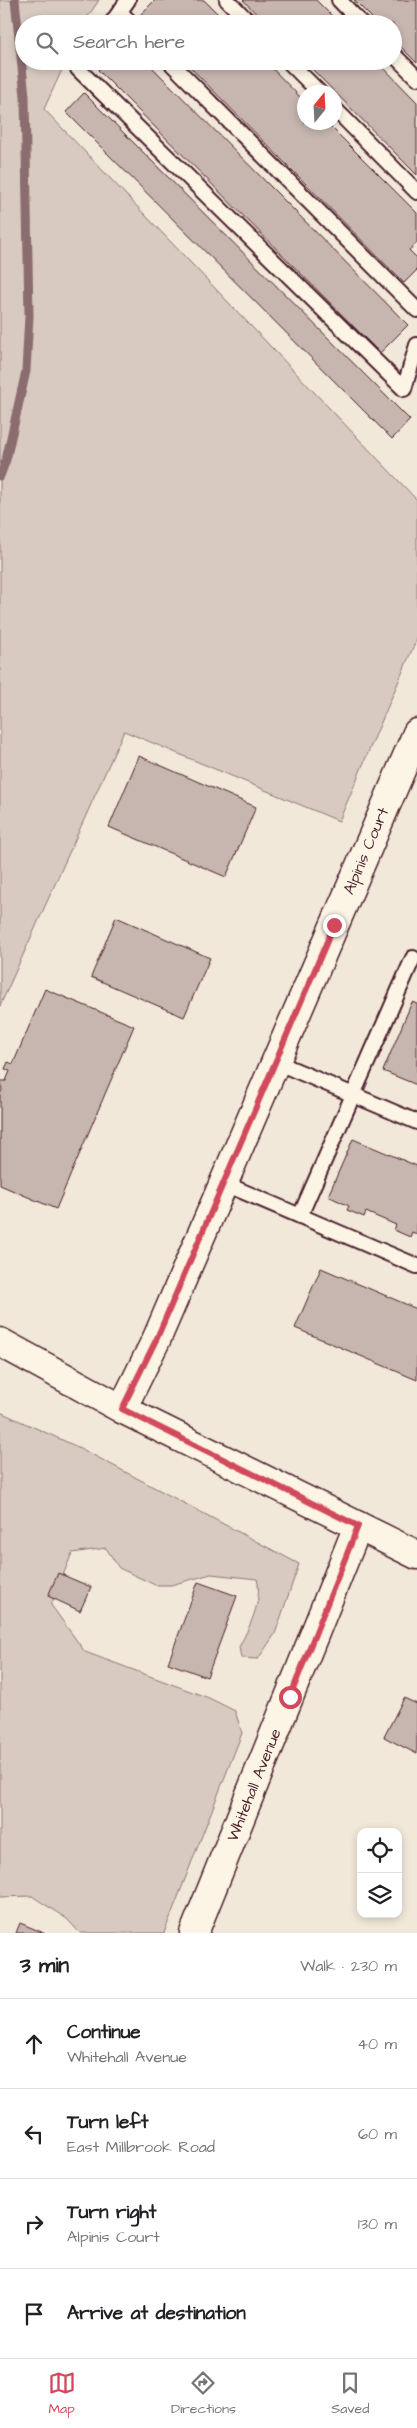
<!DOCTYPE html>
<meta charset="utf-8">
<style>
body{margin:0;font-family:"Architects Daughter",sans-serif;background:#f6f6f6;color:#202124}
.controls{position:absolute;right:15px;bottom:15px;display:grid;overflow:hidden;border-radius:10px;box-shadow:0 2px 8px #0003}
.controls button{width:45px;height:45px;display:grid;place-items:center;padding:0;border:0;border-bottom:1px solid #e0e0e0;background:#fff;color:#202124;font:25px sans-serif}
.compass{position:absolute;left:297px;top:85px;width:45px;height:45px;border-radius:50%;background:#fff;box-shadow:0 2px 8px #0003;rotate:18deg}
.stop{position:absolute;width:15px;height:15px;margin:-11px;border:4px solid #d1495b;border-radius:50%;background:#fff}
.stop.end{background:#d1495b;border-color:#fff;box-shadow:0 1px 5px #0008}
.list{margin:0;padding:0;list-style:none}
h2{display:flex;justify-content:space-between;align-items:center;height:65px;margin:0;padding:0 20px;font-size:21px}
h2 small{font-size:16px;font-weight:400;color:#757577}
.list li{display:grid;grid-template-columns:32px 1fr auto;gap:15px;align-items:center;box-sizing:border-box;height:90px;padding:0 20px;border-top:1px solid #e0e0e0}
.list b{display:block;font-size:19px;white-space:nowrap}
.list p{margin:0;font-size:16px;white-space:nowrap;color:#757577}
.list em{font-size:16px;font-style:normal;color:#757577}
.icon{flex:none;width:28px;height:28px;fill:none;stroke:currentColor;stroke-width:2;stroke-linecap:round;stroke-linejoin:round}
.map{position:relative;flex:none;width:417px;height:1933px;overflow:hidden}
.search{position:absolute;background:#fff;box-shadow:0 2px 8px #0003;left:15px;right:15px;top:15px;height:55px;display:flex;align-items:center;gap:12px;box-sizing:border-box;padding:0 18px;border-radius:28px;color:#757577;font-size:19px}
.sheet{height:425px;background:#fff}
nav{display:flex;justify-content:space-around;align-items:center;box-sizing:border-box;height:70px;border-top:1px solid #e0e0e0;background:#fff;font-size:14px;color:#757577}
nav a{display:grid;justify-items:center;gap:2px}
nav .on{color:#d1495b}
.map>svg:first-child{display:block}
.green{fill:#d8cac0;stroke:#917476}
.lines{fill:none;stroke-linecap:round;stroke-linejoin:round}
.stream{stroke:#8b6d6f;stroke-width:9}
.building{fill:#c7b6af;stroke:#4a1f2b}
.service-casing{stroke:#4a1f2b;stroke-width:18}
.minor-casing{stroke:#4a1f2b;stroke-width:31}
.primary-casing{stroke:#4a1f2b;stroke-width:31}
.service{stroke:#fcf5e5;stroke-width:14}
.minor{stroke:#fcf5e5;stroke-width:28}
.primary{stroke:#fcf5e5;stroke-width:28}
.route{stroke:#d1495b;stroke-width:6}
.labels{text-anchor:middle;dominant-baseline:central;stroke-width:4.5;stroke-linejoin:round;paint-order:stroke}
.street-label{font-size:16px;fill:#4a1f2b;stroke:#fcf5e5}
</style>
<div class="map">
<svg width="417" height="1933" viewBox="0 0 417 1933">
<rect width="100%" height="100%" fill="#f1e8da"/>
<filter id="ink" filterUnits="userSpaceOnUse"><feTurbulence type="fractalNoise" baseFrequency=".02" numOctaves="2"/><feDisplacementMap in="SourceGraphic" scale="10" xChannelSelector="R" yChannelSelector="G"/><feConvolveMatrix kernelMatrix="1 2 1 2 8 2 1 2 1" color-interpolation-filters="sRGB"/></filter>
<g filter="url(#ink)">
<!-- green -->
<g class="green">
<path d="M 0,0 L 99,0 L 83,24 L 24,24 L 24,61 L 66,61 L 44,109 L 417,500 L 417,638 L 339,821 L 124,731 L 0,1006 Z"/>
<path d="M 0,1412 L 80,1448 L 299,1564 L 275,1634 L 258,1659 L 241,1658 L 239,1647 C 249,1628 263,1601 257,1579 L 211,1574 L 171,1585 L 155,1585 L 119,1568 L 106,1548 L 72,1553 L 51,1605 L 85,1652 L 209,1698 L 235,1711 L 242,1733 L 164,1933 L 80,1933 L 67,1919 L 32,1896 L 0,1897 Z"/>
</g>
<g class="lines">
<!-- stream -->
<path class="stream" d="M 0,476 L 6,460 L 26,371 L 29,316 L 25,96 L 15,0"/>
</g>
<!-- building -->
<g class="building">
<path d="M 155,0 L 204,0 L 228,24 L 146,24 L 139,16 Z"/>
<path d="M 243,0 L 316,0 L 340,24 L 266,24 Z"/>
<path d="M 354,0 L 417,0 L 417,63 L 393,39 L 393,24 L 378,24 Z"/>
<path d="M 107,61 L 146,61 L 408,325 L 380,353 L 98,70 Z"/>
<path d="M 184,61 L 265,61 L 304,101 L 304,122 L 326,122 L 417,213 L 417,243 L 409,250 L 417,258 L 417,270 L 404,283 Z"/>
<path d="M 304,61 L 377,61 L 417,102 L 417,175 Z"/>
<path d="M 84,93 L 410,420 L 394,437 L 392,439 L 66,112 Z"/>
<path d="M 139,756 L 256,807 L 226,877 L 109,827 Z"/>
<path d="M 116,917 L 210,958 L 184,1017 L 91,977 Z"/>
<path d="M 45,989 L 134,1026 L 56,1209 L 0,1185 L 0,1094 L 2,1090 L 0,1081 L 6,1081 L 10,1071 L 5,1069 L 8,1062 L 13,1064 Z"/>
<path d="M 412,1002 L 417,1004 L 417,1085 L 383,1071 Z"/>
<path d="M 353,1139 L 417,1166 L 417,1234 L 412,1232 L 410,1237 L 394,1230 L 396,1225 L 366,1212 L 364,1217 L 347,1210 L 349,1206 L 328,1196 Z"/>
<path d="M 321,1268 L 417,1309 L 417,1380 L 295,1328 Z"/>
<path d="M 58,1573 L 91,1587 L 80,1611 L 48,1596 Z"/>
<path d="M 198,1582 L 237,1596 L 207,1677 L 168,1663 Z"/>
<path d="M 404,1698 L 417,1704 L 417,1754 L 384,1737 Z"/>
<path d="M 20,1923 L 44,1933 L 16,1933 Z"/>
</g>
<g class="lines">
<defs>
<g id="service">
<path d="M 227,0 L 251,24"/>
<path d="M 339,0 L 362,24"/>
<path d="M 120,12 L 132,24"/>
<path d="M 111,24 L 128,0"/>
<path d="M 393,54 L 417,78"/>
<path d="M 84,61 L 78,69 L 404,389 L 417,345"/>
<path d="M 169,61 L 417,310"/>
<path d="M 288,61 L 319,92"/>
<path d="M 334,108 L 417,192"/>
<path d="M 276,1062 L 417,1122"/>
<path d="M 223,1183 L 417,1266"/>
<path d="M 300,1216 L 413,958"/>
</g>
<g id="minor">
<path d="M 122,1409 L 157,1338 L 417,733"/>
<path d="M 194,1933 L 358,1526"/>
</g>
<path id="primary" d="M 0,1342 L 122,1409 L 417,1555"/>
</defs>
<!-- service casing -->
<use href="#service" class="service-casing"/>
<!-- minor casing -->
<use href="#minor" class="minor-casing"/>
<!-- primary casing -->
<use href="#primary" class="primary-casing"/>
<!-- service -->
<use href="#service" class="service"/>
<!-- minor -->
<use href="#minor" class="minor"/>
<!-- primary -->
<use href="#primary" class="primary"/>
</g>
</g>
<g class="lines" filter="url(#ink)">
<!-- route -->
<path class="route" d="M 290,1697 L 358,1526 L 122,1409 L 157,1338 L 334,925"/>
</g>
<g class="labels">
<!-- street labels -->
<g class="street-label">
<text transform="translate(366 851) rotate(-67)">Alpinis Court</text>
<text transform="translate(254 1785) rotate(-68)">Whitehall Avenue</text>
</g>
</g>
</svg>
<div class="controls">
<button><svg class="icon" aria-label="locate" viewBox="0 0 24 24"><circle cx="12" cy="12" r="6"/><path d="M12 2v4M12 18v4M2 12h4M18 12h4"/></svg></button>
<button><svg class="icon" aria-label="layers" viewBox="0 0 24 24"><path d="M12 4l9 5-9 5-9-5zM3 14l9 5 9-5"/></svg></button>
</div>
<svg class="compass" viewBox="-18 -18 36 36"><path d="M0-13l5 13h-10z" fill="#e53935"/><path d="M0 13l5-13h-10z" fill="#757577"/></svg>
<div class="stop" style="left:290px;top:1697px"></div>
<div class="stop end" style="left:334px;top:925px"></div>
<div class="search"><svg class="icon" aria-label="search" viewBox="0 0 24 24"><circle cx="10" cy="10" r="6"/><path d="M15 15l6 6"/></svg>Search here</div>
</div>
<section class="sheet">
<h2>3 min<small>Walk · 230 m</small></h2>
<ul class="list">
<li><svg class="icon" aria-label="ahead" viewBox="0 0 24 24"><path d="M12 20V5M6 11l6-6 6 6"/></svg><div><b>Continue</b><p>Whitehall Avenue</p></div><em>40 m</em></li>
<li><svg class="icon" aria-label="left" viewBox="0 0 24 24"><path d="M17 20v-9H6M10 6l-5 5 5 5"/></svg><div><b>Turn left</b><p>East Millbrook Road</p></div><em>60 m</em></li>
<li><svg class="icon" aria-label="right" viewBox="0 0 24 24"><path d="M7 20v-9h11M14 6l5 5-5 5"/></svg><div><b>Turn right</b><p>Alpinis Court</p></div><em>130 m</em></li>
<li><svg class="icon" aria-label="arrive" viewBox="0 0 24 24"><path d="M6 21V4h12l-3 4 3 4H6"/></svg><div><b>Arrive at destination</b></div></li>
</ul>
</section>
<nav>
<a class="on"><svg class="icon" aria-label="map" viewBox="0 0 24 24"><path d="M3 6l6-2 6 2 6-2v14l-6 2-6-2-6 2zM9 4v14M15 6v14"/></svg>Map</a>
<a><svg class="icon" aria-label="directions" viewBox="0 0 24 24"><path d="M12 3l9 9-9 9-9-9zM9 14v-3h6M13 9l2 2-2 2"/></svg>Directions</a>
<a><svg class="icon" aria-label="saved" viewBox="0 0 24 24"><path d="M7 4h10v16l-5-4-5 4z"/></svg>Saved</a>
</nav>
